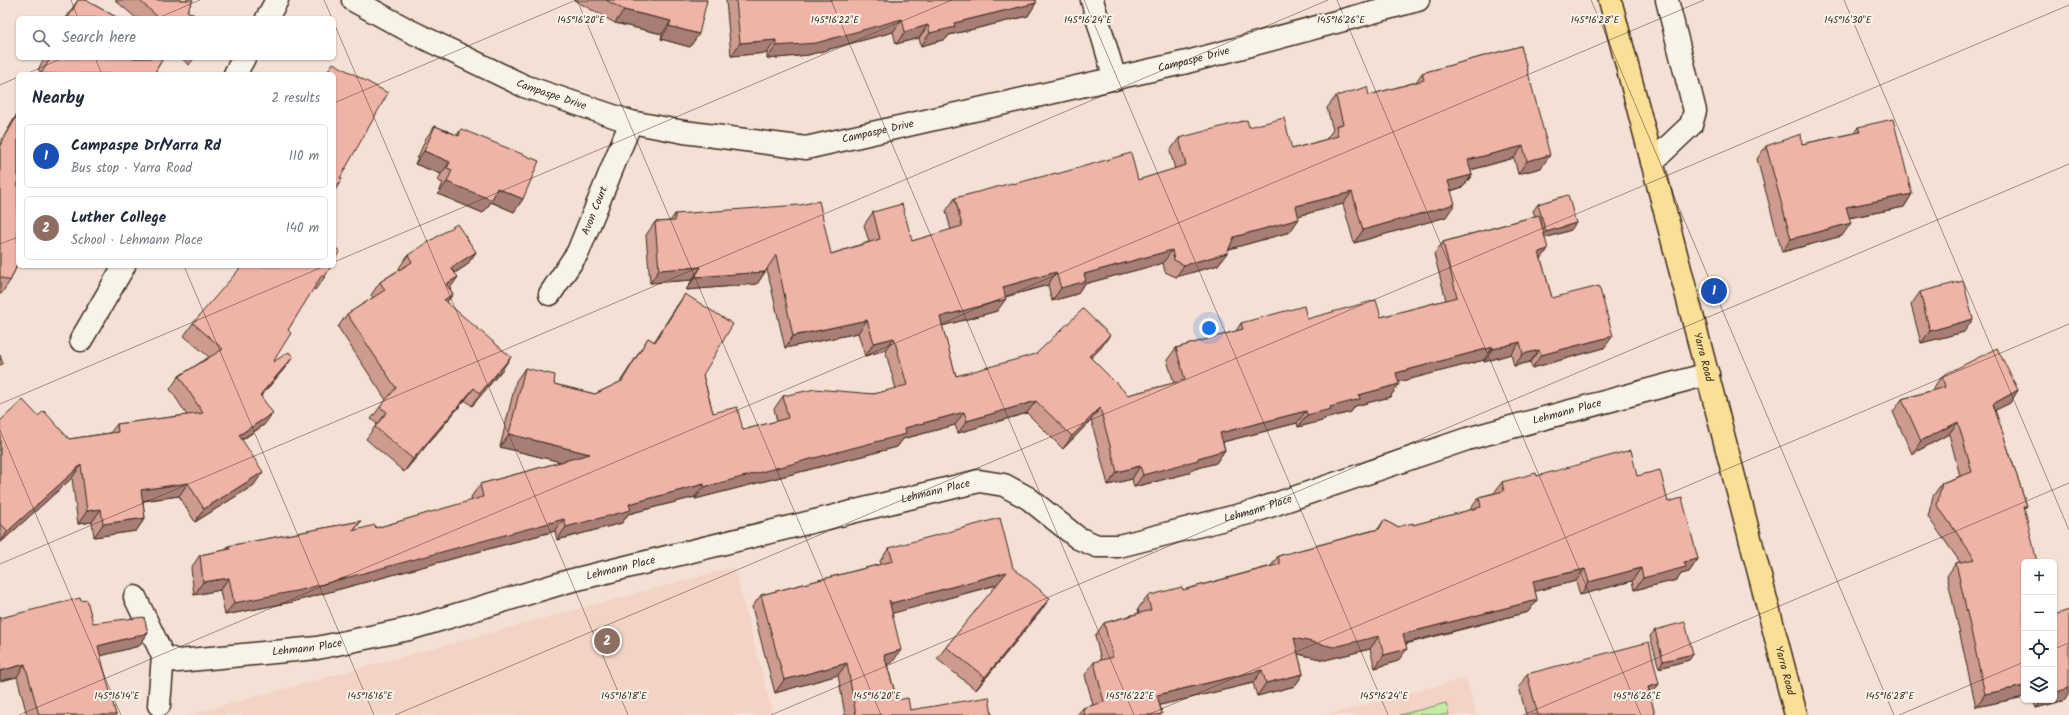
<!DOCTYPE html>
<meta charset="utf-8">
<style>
body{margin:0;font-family:Kalam,sans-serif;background:#f2f2f3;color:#1f2937}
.controls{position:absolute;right:12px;bottom:12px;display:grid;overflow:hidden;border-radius:6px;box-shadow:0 1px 3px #0004}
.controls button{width:36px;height:36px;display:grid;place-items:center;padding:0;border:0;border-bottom:1px solid #e0e1e3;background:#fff;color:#1f2937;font:20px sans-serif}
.you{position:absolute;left:1209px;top:328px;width:14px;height:14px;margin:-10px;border:3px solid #fff;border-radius:50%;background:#1a73e8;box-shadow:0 0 0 6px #1a73e833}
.badge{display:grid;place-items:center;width:26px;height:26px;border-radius:50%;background:#3b2a1e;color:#fff;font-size:13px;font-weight:700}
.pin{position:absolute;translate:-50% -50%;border:2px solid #fff;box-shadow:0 1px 4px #0006}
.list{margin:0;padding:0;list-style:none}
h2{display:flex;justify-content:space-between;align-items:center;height:52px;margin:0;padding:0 16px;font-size:17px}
h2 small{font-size:13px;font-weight:400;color:#747a83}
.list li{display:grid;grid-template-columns:26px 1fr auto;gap:12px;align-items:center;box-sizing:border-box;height:64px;margin:0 8px 8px;padding:0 8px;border:1px solid #e0e1e3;border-radius:6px}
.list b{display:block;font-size:15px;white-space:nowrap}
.list p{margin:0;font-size:13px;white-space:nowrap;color:#747a83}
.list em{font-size:13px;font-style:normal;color:#747a83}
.icon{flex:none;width:22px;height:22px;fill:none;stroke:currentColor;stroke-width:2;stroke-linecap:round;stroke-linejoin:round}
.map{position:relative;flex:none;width:2069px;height:715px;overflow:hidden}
.search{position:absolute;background:#fff;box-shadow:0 1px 3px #0004;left:16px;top:16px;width:320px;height:44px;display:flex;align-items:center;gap:10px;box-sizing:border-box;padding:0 14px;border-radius:6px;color:#747a83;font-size:15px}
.panel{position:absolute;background:#fff;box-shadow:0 1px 3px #0004;left:16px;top:72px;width:320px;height:196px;border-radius:6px}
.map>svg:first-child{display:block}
.built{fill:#f2d3c6}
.pitch{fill:#c4eaa5;stroke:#808a62}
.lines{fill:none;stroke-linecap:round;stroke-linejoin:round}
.minor-casing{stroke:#3b2a1e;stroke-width:25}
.major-casing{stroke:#3b2a1e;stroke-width:25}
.minor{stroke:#f7f3e8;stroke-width:22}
.major{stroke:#fadf96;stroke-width:22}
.wall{fill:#cd9b90;stroke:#3b2a1e}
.shaded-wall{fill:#a77e75;stroke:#3b2a1e}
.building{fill:#eeb4a7;stroke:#3b2a1e}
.ticks{fill:none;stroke:#3b2a1e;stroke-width:1;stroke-opacity:0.45}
.labels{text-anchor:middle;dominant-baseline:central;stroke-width:4;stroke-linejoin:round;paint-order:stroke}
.street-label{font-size:11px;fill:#3b2a1e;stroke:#f7f3e8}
.ticks-label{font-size:10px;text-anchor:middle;fill:#3b2a1e;stroke:#f7f3e8;stroke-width:4;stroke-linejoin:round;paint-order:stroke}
</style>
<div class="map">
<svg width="2069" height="715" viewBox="0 0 2069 715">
<rect width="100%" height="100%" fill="#f4e0d4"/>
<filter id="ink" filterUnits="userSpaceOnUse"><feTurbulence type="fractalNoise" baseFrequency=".025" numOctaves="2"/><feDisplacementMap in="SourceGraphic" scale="8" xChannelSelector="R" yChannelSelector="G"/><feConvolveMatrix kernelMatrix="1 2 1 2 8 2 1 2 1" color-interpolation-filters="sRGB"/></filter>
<g filter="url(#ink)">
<!-- built -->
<g class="built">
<path d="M 734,567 L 773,715 L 188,715 Z"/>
<path d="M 1466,678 L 1476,715 L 1327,715 Z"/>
</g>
<!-- pitch -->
<path class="pitch" d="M 1446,703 L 1449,715 L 1400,715 Z"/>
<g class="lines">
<defs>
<g id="minor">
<path id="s1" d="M 353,0 L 408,30 L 524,86 L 631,122 L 684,132 L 806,148 L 1187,62 L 1418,0"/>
<path d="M 1092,0 L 1115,79"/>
<path d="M 267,18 L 277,0"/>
<path d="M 235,74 L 244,58"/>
<path d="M 1652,162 L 1691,125 L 1695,111 L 1667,0"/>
<path id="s2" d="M 550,294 L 578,252 L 631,122"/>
<path d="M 81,340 L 124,266"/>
<path id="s3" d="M 135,597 L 163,656 L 178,661 L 317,648 L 409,629 L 569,581 L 979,481 L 1004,485 L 1028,498 L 1078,538 L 1097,546 L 1119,546 L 1252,512 L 1467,439 L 1708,374"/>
<path d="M 159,705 L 163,656"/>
</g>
<g id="major">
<path id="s4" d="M 1610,0 L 1796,715"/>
</g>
</defs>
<!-- minor casing -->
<use href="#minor" class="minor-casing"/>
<!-- major casing -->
<use href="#major" class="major-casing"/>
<!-- minor -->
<use href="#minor" class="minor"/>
<!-- major -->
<use href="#major" class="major"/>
</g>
<!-- wall -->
<g class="wall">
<path d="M 78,0 L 85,0 L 118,18 L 66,18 L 71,10 Z"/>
<path d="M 115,0 L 193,0 L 187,11 L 200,18 L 136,18 Z"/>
<path d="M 574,0 L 707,0 L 690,47 L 661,39 L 662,34 L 615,23 Z"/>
<path d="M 726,0 L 1036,0 L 1036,3 L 1028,16 L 949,35 L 946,39 L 921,46 L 919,38 L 896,44 L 893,32 L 808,55 L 767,59 L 767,53 L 731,56 Z"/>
<path d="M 1521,46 L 1541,168 L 1518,174 L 1514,158 L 1471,170 L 1472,175 L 1463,187 L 1451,191 L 1446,217 L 1354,243 L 1343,204 L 1298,216 L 1290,232 L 1229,249 L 1218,265 L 1176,277 L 1165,272 L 1163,263 L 1084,284 L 1077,294 L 1052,301 L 1048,285 L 1005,297 L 997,311 L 942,326 L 956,376 L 1101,348 L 1091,358 L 1128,395 L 1174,383 L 1167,360 L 1176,348 L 1236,331 L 1241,323 L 1307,319 L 1381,317 L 1446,300 L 1434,254 L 1443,242 L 1535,216 L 1533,211 L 1538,204 L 1571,230 L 1545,238 L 1541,259 L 1552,298 L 1604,348 L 1532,368 L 1530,362 L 1514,366 L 1511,354 L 1484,362 L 1484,360 L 1398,382 L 1399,384 L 1390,397 L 1355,406 L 1351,412 L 1324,419 L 1322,421 L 1298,427 L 1297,423 L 1223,442 L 1225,450 L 1216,463 L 1191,470 L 1189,473 L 1134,487 L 1132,479 L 1108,485 L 1091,420 L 1063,449 L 1027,413 L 958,433 L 955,425 L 903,439 L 897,447 L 695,499 L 695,497 L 628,514 L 622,523 L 557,540 L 555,531 L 292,602 L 225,615 L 220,590 L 194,595 L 191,568 L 200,555 L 225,550 L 228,546 L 361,521 L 354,531 L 376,528 L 472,501 L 471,497 L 480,484 L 561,462 L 500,447 L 516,381 L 525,368 L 554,384 L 595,394 L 620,382 L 640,351 L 648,338 L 654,342 L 676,307 L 685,294 L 703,375 L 713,413 L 743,430 L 777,421 L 774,409 L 783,396 L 874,394 L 896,389 L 885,350 L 865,356 L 858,333 L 785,348 L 767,269 L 757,284 L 686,290 L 692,280 L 650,283 L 646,235 L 655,222 L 670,221 L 675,214 L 831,254 L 869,242 L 864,225 L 873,212 L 912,241 L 951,230 L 946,211 L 955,198 L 1057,174 L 1138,180 L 1175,169 L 1170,151 L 1179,138 L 1249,127 L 1292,149 L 1327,139 L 1327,138 L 1333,130 L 1327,108 L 1336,96 L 1369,95 L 1416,82 L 1422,73 Z"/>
<path d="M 44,58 L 163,58 L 154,74 L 40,74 L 41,72 L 38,70 Z"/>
<path d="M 181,58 L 194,58 L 189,65 Z"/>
<path d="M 18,112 L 18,263 L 10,281 L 1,294 L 0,294 L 0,143 Z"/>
<path d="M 435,126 L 457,135 L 461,129 L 523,199 L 514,212 L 491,202 L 483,213 L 438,194 L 443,183 L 438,181 L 441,174 L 415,164 L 426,138 Z"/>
<path d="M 1858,127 L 1912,194 L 1904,207 L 1849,218 L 1842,236 L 1782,252 L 1757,159 L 1766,146 L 1802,144 L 1854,133 Z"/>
<path d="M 476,252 L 467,265 L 455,273 L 450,289 L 453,294 L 447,302 L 502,370 L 472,406 L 465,400 L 404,472 L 366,439 L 377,424 L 371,419 L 380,407 L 386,400 L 338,327 L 347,314 L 373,298 L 371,295 L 380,282 L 400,269 L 399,268 L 408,255 Z"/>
<path d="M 331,266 L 324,278 L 315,290 L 313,288 L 288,330 L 273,362 L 293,357 L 284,369 L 261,396 L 264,425 L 242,440 L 254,485 L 195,522 L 179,496 L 143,501 L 145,518 L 136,531 L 94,537 L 92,522 L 78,524 L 72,478 L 0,543 L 0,421 L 38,416 L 69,439 L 110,433 L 117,424 L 187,415 L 170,389 L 179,376 L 209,357 L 184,336 L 193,323 Z"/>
<path d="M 1920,292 L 1964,332 L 1921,343 L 1911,305 Z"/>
<path d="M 1942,376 L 2018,390 L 2010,403 L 1995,410 L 2027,506 L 2024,509 L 2024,697 L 1976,707 L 1947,576 L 1956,563 L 1960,562 L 1928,517 L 1933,496 L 1942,483 L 1960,476 L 1949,434 L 1912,454 L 1893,412 L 1902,399 L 1934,390 L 1933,388 Z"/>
<path d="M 1537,476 L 1637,476 L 1668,502 L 1698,559 L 1689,572 L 1681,574 L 1677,580 L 1634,590 L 1632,581 L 1580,595 L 1576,581 L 1535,591 L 1537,600 L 1528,612 L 1406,644 L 1398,661 L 1375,668 L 1370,649 L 1325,660 L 1298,654 L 1303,674 L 1295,686 L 1257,696 L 1253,683 L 1160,705 L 1162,714 L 1161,715 L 1077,715 L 1083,708 L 1093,705 L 1085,675 L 1094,662 L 1101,660 L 1095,636 L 1104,623 L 1139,613 L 1138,609 L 1147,596 L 1183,590 L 1271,566 L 1278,556 L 1378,529 L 1384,520 L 1397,527 L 1413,525 L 1470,510 L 1479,497 L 1494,493 L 1502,482 Z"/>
<path d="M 889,548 L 1013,568 L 1041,611 L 976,690 L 937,659 L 946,647 L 997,585 L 892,613 L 892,663 L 887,664 L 897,700 L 910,710 L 992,715 L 845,715 L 838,675 L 775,693 L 752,607 L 761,595 L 881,564 L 880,561 Z"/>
<path d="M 81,601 L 93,623 L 148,633 L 139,646 L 100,656 L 116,715 L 27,715 L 17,677 L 0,681 L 0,618 Z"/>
<path d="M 1655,630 L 1693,654 L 1689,660 L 1659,668 L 1650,636 Z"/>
<path d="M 1527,674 L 1650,696 L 1655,715 L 1526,715 L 1519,687 Z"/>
<path d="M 2033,700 L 2065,700 L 2036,708 Z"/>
</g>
<!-- shaded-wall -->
<g class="shaded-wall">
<path d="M 1036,3 L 1028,16 L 949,35 L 946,39 L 921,46 L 930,33 L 954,23 Z"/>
<path d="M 624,10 L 671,21 L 662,34 L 615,23 Z"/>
<path d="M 902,19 L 893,32 L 808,55 L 767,59 L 776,46 Z"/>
<path d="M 928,25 L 919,38 L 896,44 L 905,32 Z"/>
<path d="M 669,26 L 699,34 L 690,47 L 661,39 Z"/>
<path d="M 776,40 L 767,53 L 731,56 L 740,43 Z"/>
<path d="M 1523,146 L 1514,158 L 1459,173 L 1468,160 Z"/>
<path d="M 424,151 L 450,162 L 441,174 L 415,164 Z"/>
<path d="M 1550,155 L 1541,168 L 1518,174 L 1527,161 Z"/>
<path d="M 1472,175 L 1463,187 L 1439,194 L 1448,181 Z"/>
<path d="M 447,182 L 497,188 L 523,199 L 514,212 L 491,202 L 483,213 L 438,194 Z"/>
<path d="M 1352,192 L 1343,204 L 1287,219 L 1296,206 Z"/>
<path d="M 1912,194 L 1904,207 L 1837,220 L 1846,207 Z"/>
<path d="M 1455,204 L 1446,217 L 1354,243 L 1363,230 Z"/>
<path d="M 1299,219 L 1290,232 L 1226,250 L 1234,237 Z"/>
<path d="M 1576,223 L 1571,230 L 1541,239 L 1546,232 Z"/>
<path d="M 1851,223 L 1842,236 L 1782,252 L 1791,239 Z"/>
<path d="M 1548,249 L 1539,262 L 1539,252 Z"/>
<path d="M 1172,250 L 1163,263 L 1084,284 L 1077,294 L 1052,301 L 1061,288 L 1084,274 Z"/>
<path d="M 476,252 L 467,265 L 442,281 L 451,268 Z"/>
<path d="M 1227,253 L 1218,265 L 1176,277 L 1184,265 Z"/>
<path d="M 701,267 L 692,280 L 650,283 L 659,270 Z"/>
<path d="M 765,272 L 757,284 L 686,290 L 695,277 Z"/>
<path d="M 1056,272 L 1048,285 L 994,300 L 1003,287 Z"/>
<path d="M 458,277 L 449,290 L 446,284 Z"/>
<path d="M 453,294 L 444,306 L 444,300 Z"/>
<path d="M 1006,299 L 997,311 L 931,329 L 940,317 Z"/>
<path d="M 1973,319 L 1964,332 L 1921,343 L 1930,331 Z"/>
<path d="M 867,320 L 858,333 L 785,348 L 793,336 Z"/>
<path d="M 1110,335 L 1101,348 L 1080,368 L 1089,356 Z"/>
<path d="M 1613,336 L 1604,348 L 1532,368 L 1541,355 Z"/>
<path d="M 894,338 L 885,350 L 865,356 L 874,343 Z"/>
<path d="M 1520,342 L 1511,354 L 1484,362 L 1493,349 Z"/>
<path d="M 1493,347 L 1484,360 L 1387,385 L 1396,373 Z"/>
<path d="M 1539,350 L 1530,362 L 1514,366 L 1523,354 Z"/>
<path d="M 293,357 L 284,369 L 252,407 L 260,395 Z"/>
<path d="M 511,357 L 502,370 L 472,406 L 480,393 Z"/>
<path d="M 1399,384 L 1390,397 L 1355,406 L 1351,412 L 1324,419 L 1322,421 L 1298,427 L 1307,415 L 1330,407 L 1359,395 Z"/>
<path d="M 474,388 L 465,400 L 404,472 L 413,459 Z"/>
<path d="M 2018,390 L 2010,403 L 1984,416 L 1993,404 Z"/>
<path d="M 1036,401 L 1027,413 L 958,433 L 967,421 Z"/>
<path d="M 1100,408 L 1091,420 L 1063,449 L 1072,436 Z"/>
<path d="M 1306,411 L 1297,423 L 1211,445 L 1220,433 Z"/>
<path d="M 964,412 L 955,425 L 903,439 L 897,447 L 695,499 L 704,487 L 905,428 Z"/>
<path d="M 273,413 L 264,425 L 230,447 L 239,435 Z"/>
<path d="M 1958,422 L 1949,434 L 1912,454 L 1921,441 Z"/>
<path d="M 509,434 L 590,454 L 581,467 L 500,447 Z"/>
<path d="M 1225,450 L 1216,463 L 1191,470 L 1189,473 L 1134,487 L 1143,475 L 1198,458 Z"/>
<path d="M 81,465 L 72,478 L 0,543 L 8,531 Z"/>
<path d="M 1140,466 L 1132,479 L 1108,485 L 1117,472 Z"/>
<path d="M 263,472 L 254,485 L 195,522 L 204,509 Z"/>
<path d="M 188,483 L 179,496 L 132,502 L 141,490 Z"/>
<path d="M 704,484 L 695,497 L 628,514 L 622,523 L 557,540 L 566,527 L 629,504 Z"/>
<path d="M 101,509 L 92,522 L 78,524 L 87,511 Z"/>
<path d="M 145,518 L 136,531 L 94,537 L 103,524 Z"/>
<path d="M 564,519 L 555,531 L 292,602 L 225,615 L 234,603 Z"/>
<path d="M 1698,559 L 1689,572 L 1681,574 L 1677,580 L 1634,590 L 1643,578 L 1684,562 Z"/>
<path d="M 1641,568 L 1632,581 L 1580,595 L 1589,582 Z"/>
<path d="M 1585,569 L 1576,581 L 1524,594 L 1533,581 Z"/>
<path d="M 1007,572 L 999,584 L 883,616 L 892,603 Z"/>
<path d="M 229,578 L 220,590 L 194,595 L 203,582 Z"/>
<path d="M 1050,598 L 1041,611 L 976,690 L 985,677 Z"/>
<path d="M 1537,600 L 1528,612 L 1394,646 L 1403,634 Z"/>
<path d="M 148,633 L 139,646 L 89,659 L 98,646 Z"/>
<path d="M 1379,636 L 1370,649 L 1325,660 L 1285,651 L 1294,638 Z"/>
<path d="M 1407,649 L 1398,661 L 1375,668 L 1384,655 Z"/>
<path d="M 901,650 L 892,663 L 875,668 L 884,655 Z"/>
<path d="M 1693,654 L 1689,660 L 1659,668 L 1663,661 Z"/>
<path d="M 847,663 L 838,675 L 775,693 L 784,680 Z"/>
<path d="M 25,664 L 17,677 L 0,681 L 0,671 Z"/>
<path d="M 1262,670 L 1253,683 L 1148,708 L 1157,695 Z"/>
<path d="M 1303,674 L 1295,686 L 1257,696 L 1266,683 Z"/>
<path d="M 1659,684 L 1651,696 L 1648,687 Z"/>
<path d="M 2024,686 L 2024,697 L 1976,707 L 1985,694 Z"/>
<path d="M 2069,686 L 2069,693 L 2065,700 L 2036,708 L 2042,700 L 2054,700 L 2054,693 Z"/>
</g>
<!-- building -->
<g class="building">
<path d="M 78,0 L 85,0 L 118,18 L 68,18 Z"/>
<path d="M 139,0 L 193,0 L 187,11 L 200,18 L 159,18 Z"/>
<path d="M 606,0 L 707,0 L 699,34 L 669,26 L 671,21 L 624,10 Z"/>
<path d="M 736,0 L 1036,0 L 1036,3 L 954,23 L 955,27 L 930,33 L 928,25 L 905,32 L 902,19 L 816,43 L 776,46 L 776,40 L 740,43 Z"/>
<path d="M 1521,46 L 1550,155 L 1527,161 L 1523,146 L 1468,160 L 1472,175 L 1448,181 L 1455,204 L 1363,230 L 1352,192 L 1296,206 L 1299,219 L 1234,237 L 1227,253 L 1184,265 L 1174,260 L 1172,250 L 1084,274 L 1086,281 L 1061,288 L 1056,272 L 1003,287 L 1006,299 L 940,317 L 956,376 L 1036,354 L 1083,309 L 1110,335 L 1089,356 L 1128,395 L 1185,380 L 1176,348 L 1243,329 L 1241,323 L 1304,306 L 1307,319 L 1376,300 L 1381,317 L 1457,297 L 1443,242 L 1539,215 L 1548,249 L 1539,252 L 1552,298 L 1599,286 L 1613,336 L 1541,355 L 1539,350 L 1523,354 L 1520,342 L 1493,349 L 1493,347 L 1396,373 L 1399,384 L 1359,395 L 1360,399 L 1330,407 L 1331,409 L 1307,415 L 1306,411 L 1220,433 L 1225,450 L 1198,458 L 1198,460 L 1143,475 L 1140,466 L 1117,472 L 1100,408 L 1072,436 L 1036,401 L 967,421 L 964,412 L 905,428 L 906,434 L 704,487 L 704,484 L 629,504 L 631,510 L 566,527 L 564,519 L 301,590 L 234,603 L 229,578 L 203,582 L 200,555 L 230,549 L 228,546 L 361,521 L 352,531 L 375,525 L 376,528 L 483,497 L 480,484 L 590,454 L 509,434 L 525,368 L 555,375 L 554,384 L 595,394 L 622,381 L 648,338 L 655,342 L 685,294 L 733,324 L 703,375 L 713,413 L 737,407 L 743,430 L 788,418 L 783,396 L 815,389 L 874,394 L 907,385 L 894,338 L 874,343 L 867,320 L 793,336 L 776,255 L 765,272 L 695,277 L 701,267 L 659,270 L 655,222 L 675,221 L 675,214 L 800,205 L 819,201 L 831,254 L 880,239 L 873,212 L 902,204 L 912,241 L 962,226 L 955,198 L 1012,183 L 1013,184 L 1056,173 L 1057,174 L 1131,153 L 1138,180 L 1186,165 L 1179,138 L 1247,120 L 1249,127 L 1284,118 L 1292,149 L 1338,136 L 1336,126 L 1343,124 L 1336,96 L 1367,87 L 1369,95 L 1424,80 L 1422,73 Z"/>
<path d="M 48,58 L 163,58 L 154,74 L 41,74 L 50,59 Z"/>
<path d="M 333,63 L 388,93 L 340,178 L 342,179 L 334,192 L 334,74 L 326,74 Z"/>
<path d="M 18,114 L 18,263 L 10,281 L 0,277 L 0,146 Z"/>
<path d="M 1893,119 L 1912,194 L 1846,207 L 1851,223 L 1791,239 L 1766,146 L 1801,134 L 1802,144 L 1860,132 L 1858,127 Z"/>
<path d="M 435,126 L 459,136 L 461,129 L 539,161 L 523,199 L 497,188 L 492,200 L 447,182 L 452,170 L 447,168 L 450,162 L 424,151 Z"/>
<path d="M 1568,195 L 1576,223 L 1546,232 L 1538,204 Z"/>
<path d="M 457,224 L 476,252 L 451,268 L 458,277 L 446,284 L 453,294 L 444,300 L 511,357 L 480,393 L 474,388 L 413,459 L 375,427 L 387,412 L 380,407 L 396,388 L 347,314 L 385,290 L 380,282 L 412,262 L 408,255 Z"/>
<path d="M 334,247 L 340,251 L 334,260 Z"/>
<path d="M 242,266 L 331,266 L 324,278 L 322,275 L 288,330 L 291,333 L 273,362 L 289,352 L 293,357 L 260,395 L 273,413 L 239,435 L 263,472 L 204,509 L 188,483 L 141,490 L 145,518 L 103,524 L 101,509 L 87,511 L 81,465 L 8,531 L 0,523 L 0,421 L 23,400 L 38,416 L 44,411 L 69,439 L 118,432 L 117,424 L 203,413 L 179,376 L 223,349 L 193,323 Z"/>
<path d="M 1963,281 L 1973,319 L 1930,331 L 1920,292 Z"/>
<path d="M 1997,348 L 2018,390 L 1993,404 L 2027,506 L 2024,506 L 2037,562 L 2024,562 L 2024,686 L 1985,694 L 1956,563 L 1975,559 L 1937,505 L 1942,483 L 1972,472 L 1958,422 L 1921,441 L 1902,399 L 1945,387 L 1942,376 Z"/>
<path d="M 0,355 L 3,364 L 0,365 Z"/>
<path d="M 1631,450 L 1637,476 L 1660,470 L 1668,502 L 1682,498 L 1698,559 L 1684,562 L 1686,567 L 1643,578 L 1641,568 L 1589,582 L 1585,569 L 1533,581 L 1537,600 L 1403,634 L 1407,649 L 1384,655 L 1379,636 L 1334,647 L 1294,638 L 1303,674 L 1266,683 L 1262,670 L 1157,695 L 1162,714 L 1157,715 L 1085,715 L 1083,708 L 1104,702 L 1094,662 L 1113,657 L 1104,623 L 1151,610 L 1147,596 L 1182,587 L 1183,590 L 1280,564 L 1278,556 L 1379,529 L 1384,520 L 1397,527 L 1413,523 L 1413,525 L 1481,507 L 1479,497 L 1504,491 L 1502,482 L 1536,473 L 1537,476 Z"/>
<path d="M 1000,518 L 1013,568 L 1050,598 L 985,677 L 946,647 L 1007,572 L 892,603 L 889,600 L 901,650 L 884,655 L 897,700 L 908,698 L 910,710 L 989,697 L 992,715 L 856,715 L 847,663 L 784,680 L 761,595 L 893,561 L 889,548 Z"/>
<path d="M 80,598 L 81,601 L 87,600 L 93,623 L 144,617 L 148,633 L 98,646 L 116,715 L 39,715 L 25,664 L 0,671 L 0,618 Z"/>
<path d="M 2069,610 L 2069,688 L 2054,693 L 2054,615 Z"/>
<path d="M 1685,622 L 1693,654 L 1663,661 L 1655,630 Z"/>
<path d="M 1649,642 L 1659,684 L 1648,687 L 1655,715 L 1538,715 L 1527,674 Z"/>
</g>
</g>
<!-- ticks -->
<path class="ticks" d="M 71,0 L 78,18M 324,0 L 332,18M 577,0 L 881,715M 831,0 L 1134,715M 1084,0 L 1388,715M 1337,0 L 1641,715M 1591,0 L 1894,715M 1844,0 L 2069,530M 158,18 L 200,0M 334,23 L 628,715M 95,58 L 102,74M 26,74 L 63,58M 0,85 L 18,77M 334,103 L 576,0M 0,244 L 18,237M 334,262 L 952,0M 184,266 L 374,715M 0,404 L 325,266M 0,430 L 121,715M 0,564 L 1328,0M 2054,649 L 2069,643M 19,715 L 1704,0M 395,715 L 2069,5M 771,715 L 2069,164M 1147,715 L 2069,324M 1523,715 L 2069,483M 1899,715 L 2024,662"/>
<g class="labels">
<!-- street labels -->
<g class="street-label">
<text stroke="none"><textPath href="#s1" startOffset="879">Campaspe Drive</textPath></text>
<text stroke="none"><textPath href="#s1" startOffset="220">Campaspe Drive</textPath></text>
<text stroke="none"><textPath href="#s1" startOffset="555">Campaspe Drive</textPath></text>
<text stroke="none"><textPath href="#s2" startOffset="95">Avon Court</textPath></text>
<text stroke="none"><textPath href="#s4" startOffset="369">Yarra Road</textPath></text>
<text stroke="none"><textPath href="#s3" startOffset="1531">Lehmann Place</textPath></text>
<text stroke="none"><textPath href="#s3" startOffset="859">Lehmann Place</textPath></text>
<text stroke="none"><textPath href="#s3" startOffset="1207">Lehmann Place</textPath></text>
<text stroke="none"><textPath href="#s3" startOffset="535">Lehmann Place</textPath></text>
<text stroke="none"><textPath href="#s3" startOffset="211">Lehmann Place</textPath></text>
<text stroke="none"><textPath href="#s4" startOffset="693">Yarra Road</textPath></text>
</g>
</g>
<g class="ticks-label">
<text x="581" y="23">145°16'20"E</text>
<text x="835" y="23">145°16'22"E</text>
<text x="1088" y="23">145°16'24"E</text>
<text x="1341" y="23">145°16'26"E</text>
<text x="1595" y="23">145°16'28"E</text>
<text x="1848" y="23">145°16'30"E</text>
<text x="117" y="699">145°16'14"E</text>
<text x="370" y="699">145°16'16"E</text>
<text x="624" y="699">145°16'18"E</text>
<text x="877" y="699">145°16'20"E</text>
<text x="1130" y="699">145°16'22"E</text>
<text x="1384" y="699">145°16'24"E</text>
<text x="1637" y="699">145°16'26"E</text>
<text x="1890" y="699">145°16'28"E</text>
</g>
</svg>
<div class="controls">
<button>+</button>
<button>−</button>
<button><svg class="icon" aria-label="locate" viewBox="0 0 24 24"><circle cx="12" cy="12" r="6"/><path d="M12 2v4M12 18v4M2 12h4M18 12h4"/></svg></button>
<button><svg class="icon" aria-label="layers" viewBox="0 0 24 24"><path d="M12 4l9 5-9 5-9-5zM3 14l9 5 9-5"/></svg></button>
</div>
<div class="you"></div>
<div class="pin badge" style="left:1714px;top:291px;background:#1a4fb4">1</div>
<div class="pin badge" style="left:607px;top:641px;background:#8d6e63">2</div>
<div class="search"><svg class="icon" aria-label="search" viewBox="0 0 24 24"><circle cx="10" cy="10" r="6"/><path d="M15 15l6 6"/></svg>Search here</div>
<section class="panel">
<h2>Nearby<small>2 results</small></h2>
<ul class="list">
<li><span class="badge" style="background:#1a4fb4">1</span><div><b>Campaspe Dr/Yarra Rd</b><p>Bus stop · Yarra Road</p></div><em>110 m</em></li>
<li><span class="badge" style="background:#8d6e63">2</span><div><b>Luther College</b><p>School · Lehmann Place</p></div><em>140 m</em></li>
</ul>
</section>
</div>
